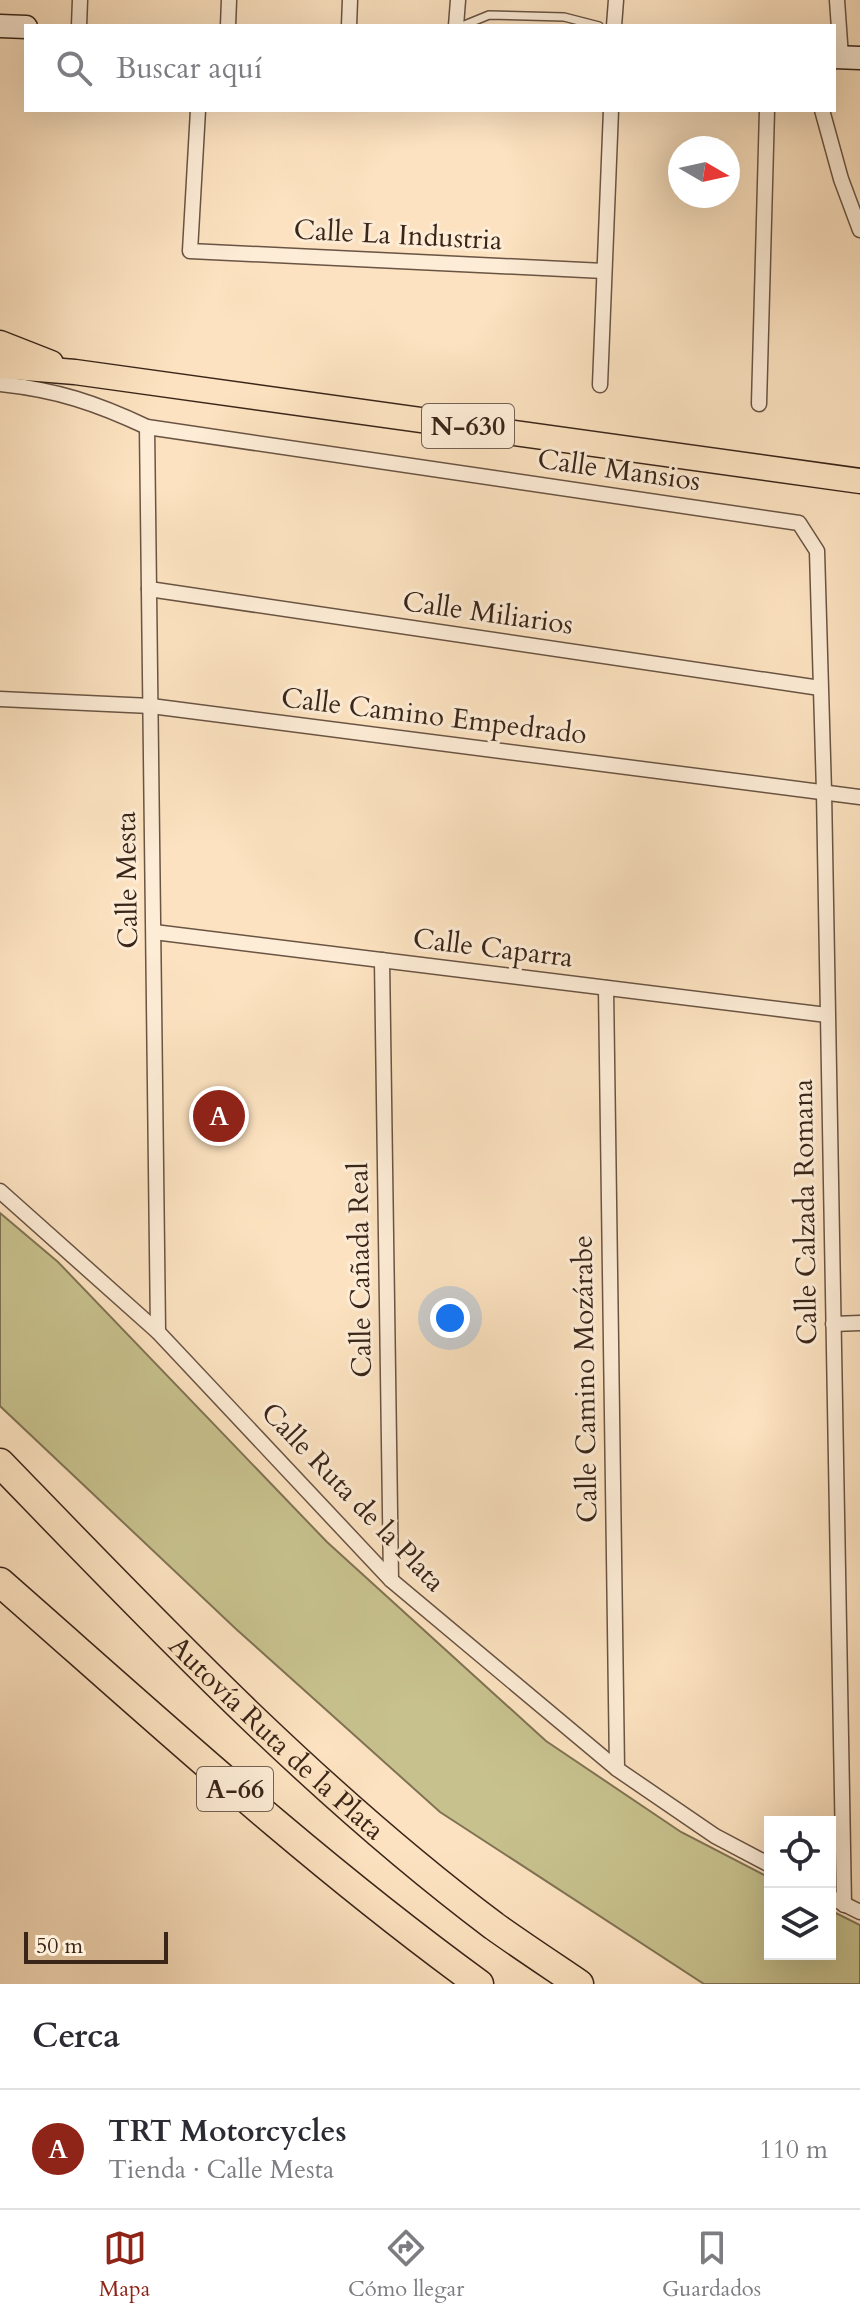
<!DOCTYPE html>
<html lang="es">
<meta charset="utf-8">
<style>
body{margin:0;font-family:Cardo,serif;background:#f7f7f7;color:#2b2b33}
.controls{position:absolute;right:24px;bottom:24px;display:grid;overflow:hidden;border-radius:0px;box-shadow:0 8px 32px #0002}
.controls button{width:72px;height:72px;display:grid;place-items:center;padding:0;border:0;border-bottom:2px solid #e1e1e2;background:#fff;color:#2b2b33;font:40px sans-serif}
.compass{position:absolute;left:668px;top:136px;width:72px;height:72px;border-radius:50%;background:#fff;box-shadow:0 8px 32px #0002;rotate:99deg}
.scale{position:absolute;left:24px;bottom:20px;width:144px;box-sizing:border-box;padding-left:8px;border:4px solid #3a2519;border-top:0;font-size:22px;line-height:28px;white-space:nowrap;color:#3a2519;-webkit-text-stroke:6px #fdecd6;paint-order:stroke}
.you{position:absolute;left:450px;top:1318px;width:28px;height:28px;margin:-20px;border:6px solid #fff;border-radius:50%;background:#1a73e8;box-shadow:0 0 0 12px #1a73e833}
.badge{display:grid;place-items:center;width:52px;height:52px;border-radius:50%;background:#8f2418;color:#fff;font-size:26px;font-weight:700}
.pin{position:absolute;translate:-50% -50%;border:4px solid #fff;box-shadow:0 2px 8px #0006}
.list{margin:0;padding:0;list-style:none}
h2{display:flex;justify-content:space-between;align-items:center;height:104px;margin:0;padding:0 32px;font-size:34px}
h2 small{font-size:26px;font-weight:400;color:#7c7c81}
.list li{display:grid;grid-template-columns:52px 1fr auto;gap:24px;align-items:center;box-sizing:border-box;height:120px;padding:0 32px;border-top:2px solid #e1e1e2}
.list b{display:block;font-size:30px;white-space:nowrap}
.list p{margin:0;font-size:26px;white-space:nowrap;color:#7c7c81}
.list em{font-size:26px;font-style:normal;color:#7c7c81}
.icon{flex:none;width:44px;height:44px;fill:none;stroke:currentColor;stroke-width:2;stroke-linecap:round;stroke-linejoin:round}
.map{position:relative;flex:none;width:860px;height:1984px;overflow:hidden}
.search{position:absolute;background:#fff;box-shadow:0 8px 32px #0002;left:24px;right:24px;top:24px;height:88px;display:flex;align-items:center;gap:20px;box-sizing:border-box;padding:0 28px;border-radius:0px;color:#7c7c81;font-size:30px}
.sheet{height:224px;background:#fff}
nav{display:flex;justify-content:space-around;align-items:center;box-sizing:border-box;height:112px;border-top:2px solid #e1e1e2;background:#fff;font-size:22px;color:#7c7c81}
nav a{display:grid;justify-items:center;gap:4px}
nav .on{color:#8f2418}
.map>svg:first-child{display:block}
.green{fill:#c7c18d;stroke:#807353;stroke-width:2}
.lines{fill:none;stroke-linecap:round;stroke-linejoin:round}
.service-casing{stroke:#6a5443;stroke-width:10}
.minor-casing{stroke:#6a5443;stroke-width:17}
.secondary-casing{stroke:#3a2519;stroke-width:25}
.trunk-casing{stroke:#3a2519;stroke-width:27}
.motorway-casing{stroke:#3a2519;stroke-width:31}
.service{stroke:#fdecd6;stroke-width:7}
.minor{stroke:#fdecd6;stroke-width:14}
.secondary{stroke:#fdecd6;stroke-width:22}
.trunk{stroke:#fce2c0;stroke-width:24}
.motorway{stroke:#fce2c0;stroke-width:28}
.labels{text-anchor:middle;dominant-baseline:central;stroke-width:6;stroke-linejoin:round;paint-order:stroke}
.shield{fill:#fdecd6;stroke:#746152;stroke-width:2}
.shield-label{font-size:26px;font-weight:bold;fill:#3a2519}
.street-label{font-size:28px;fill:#3a2519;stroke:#fdecd6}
</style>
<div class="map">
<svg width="860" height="1984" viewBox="0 0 860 1984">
<rect width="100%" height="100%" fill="#fce2c0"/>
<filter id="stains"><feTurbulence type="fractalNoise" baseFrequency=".0025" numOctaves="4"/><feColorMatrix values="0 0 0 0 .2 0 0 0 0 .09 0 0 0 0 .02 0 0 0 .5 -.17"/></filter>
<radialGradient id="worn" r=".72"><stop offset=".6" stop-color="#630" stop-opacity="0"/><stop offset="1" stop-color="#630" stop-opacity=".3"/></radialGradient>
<!-- green -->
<path class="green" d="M 0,1213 L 58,1262 L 327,1542 L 546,1741 L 681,1832 L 770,1878 L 770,1954 L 830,1954 L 830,1910 L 860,1925 L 860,1984 L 704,1984 L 440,1812 L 236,1629 L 0,1406 Z"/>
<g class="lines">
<defs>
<path id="service" d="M 462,26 L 489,15 L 564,17 L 599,26"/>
<g id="minor">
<path d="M 837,0 L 841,57"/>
<path d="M 79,26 L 80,0"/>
<path d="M 228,26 L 229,0"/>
<path d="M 349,26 L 350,0"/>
<path d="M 456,26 L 458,0"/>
<path d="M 614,26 L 616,0"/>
<path d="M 198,110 L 190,251 L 604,271"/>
<path d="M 822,110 L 841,179 L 860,230"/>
<path d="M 0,384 C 57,390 96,403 147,427 L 799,523 L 817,551 L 824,792 L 844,1905"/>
<path d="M 600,385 L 611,110"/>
<path d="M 759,404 L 767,110"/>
<path d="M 147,427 L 158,1332"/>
<path d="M 149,589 L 820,688"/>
<path d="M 0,699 L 151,706 L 860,797"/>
<path d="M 154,932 L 827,1015"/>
<path d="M 382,960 L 391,1580"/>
<path d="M 606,988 L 617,1769"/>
<path d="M 0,1191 L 158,1332 L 391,1580 L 617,1769 L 715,1836 L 770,1865"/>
<path d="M 833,1324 L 860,1323"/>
<path d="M 830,1897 L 860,1912"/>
</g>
<g id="secondary">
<path d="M 0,26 L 26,27"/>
<path d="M 834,57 L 860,58"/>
</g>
<g id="trunk">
<path d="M 0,343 L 51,363"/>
<path d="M 0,366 L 75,372 L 860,481"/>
</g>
<g id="motorway">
<path id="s1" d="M 0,1463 C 157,1625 313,1790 494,1926 C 522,1946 551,1965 579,1984"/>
<path d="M 0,1582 C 157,1720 310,1861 479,1984"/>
</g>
</defs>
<!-- service casing -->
<use href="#service" class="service-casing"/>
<!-- minor casing -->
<use href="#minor" class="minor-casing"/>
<!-- secondary casing -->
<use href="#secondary" class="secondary-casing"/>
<!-- trunk casing -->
<use href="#trunk" class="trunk-casing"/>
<!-- motorway casing -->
<use href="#motorway" class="motorway-casing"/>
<!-- service -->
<use href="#service" class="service"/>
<!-- minor -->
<use href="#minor" class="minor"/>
<!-- secondary -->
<use href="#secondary" class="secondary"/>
<!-- trunk -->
<use href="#trunk" class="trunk"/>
<!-- motorway -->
<use href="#motorway" class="motorway"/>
</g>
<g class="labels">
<!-- shield labels -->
<g class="shield">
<rect x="422" y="404" width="92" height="44" rx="6"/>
<rect x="197" y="1767" width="76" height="44" rx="6"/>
</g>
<g class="shield-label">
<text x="468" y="426">N-630</text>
<text x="235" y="1789">A-66</text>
</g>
<!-- street labels -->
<g class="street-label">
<text transform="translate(398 235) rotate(3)">Calle La Industria</text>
<text transform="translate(619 470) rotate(8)">Calle Mansios</text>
<text transform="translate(488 613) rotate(8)">Calle Miliarios</text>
<text transform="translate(434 716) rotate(7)">Calle Camino Empedrado</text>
<text transform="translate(127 880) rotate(-91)">Calle Mesta</text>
<text transform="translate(493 948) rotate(7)">Calle Caparra</text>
<text transform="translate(805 1212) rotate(-91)">Calle Calzada Romana</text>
<text transform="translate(360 1270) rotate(-91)">Calle Cañada Real</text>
<text transform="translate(585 1379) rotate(-91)">Calle Camino Mozárabe</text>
<text transform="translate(353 1497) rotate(46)">Calle Ruta de la Plata</text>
<text stroke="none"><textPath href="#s1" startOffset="390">Autovía Ruta de la Plata</textPath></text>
</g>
</g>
<rect width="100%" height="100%" filter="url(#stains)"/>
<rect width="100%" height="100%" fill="url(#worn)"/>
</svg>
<div class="controls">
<button><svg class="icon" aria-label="locate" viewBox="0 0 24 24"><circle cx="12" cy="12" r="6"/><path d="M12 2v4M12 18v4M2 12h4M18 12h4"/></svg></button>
<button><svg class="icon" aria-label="layers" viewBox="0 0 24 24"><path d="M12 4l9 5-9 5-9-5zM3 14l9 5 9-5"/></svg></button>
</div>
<svg class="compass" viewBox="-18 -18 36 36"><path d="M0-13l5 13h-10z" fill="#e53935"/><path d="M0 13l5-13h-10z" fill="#7c7c81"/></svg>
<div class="scale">50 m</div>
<div class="you"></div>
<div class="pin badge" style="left:219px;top:1116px">A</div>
<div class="search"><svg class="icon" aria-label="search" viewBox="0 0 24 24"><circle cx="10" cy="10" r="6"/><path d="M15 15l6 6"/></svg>Buscar aquí</div>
</div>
<section class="sheet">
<h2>Cerca<small></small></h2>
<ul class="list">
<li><span class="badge">A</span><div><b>TRT Motorcycles</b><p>Tienda · Calle Mesta</p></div><em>110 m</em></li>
</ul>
</section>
<nav>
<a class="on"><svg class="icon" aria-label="map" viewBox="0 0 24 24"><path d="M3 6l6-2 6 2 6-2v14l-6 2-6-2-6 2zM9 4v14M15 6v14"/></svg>Mapa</a>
<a><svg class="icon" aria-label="directions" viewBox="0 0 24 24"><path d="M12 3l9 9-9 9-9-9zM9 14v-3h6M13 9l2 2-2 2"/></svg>Cómo llegar</a>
<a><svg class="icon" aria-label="saved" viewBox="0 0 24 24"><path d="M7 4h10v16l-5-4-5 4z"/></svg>Guardados</a>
</nav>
